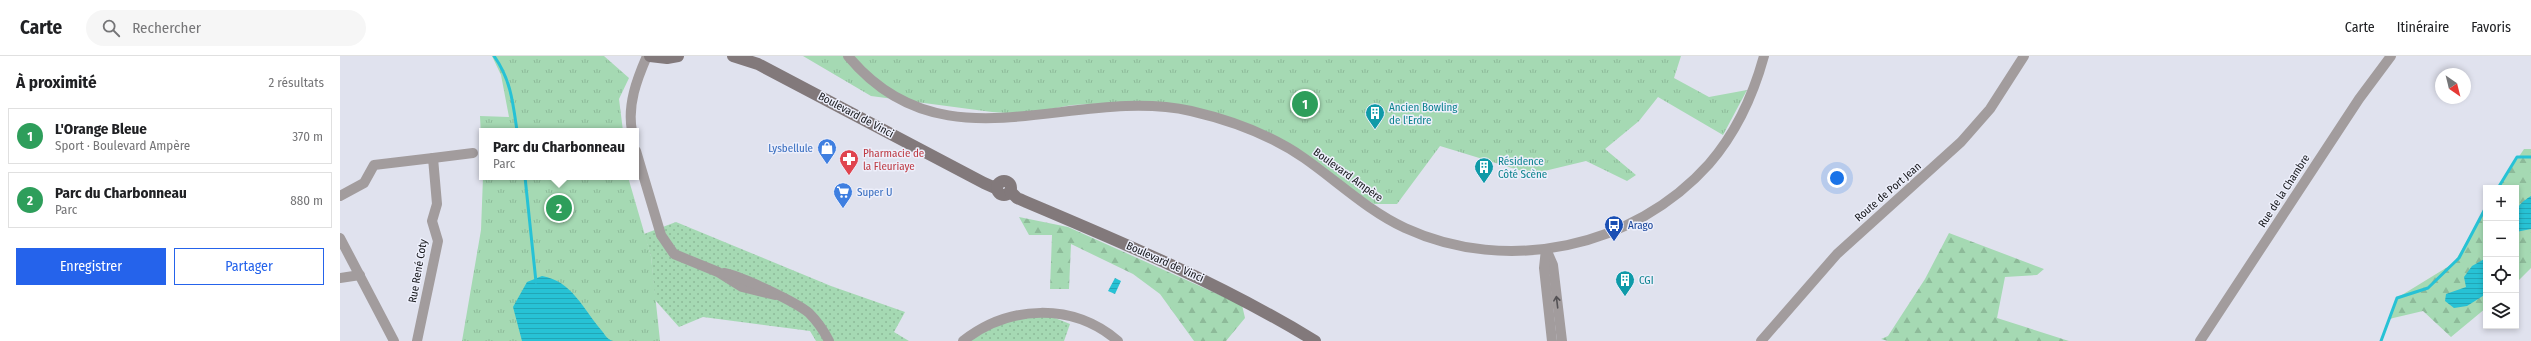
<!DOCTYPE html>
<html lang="fr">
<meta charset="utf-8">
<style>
body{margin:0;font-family:"Fira Sans Condensed",sans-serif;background:#f6f6f6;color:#202124}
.controls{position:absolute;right:12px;bottom:12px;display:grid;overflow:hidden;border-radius:0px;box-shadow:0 2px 6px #0003}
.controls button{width:36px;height:36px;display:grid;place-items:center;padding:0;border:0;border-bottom:1px solid #e0e0e0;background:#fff;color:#202124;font:20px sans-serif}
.compass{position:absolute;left:2095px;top:12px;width:36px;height:36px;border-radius:50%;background:#fff;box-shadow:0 2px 6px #0003;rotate:145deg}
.you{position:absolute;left:1497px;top:122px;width:14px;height:14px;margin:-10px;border:3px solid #fff;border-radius:50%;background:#1a73e8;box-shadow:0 0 0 6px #1a73e833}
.badge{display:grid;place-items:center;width:26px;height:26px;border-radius:50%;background:#2563eb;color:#fff;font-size:13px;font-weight:700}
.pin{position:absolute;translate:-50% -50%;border:2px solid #fff;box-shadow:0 1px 4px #0006}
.popup{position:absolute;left:139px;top:72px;width:160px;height:52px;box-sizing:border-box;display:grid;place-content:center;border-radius:0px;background:#fff;filter:drop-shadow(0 1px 3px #0005);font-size:13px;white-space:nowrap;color:#757577}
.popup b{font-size:15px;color:#202124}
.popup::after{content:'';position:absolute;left:50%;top:100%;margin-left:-8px;border:8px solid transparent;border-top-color:#fff}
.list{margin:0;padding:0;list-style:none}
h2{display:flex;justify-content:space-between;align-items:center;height:52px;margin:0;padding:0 16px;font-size:17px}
h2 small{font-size:13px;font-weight:400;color:#757577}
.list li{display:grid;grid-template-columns:26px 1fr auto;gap:12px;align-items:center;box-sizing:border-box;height:56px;margin:0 8px 8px;padding:0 8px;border:1px solid #e0e0e0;border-radius:0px}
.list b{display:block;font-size:15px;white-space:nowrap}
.list p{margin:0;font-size:13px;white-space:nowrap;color:#757577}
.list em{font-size:13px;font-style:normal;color:#757577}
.actions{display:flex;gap:8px;padding:12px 16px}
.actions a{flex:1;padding:9px 0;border:1px solid #2563eb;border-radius:0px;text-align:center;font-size:14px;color:#2563eb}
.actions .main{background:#2563eb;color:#fff}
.icon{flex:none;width:22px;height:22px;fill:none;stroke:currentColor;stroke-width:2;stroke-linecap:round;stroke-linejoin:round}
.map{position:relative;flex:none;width:2191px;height:285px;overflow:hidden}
header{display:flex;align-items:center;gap:24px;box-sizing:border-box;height:56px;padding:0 20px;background:#fff;border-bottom:1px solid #e0e0e0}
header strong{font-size:19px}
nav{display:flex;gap:22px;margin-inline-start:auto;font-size:14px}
.search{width:280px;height:36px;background:#f6f6f6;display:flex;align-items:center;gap:10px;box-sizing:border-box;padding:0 14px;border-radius:22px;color:#757577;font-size:15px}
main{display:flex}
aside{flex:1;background:#fff}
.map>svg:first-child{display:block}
.grass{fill:url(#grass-dots)}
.forest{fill:url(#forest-firs)}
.park{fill:url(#park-tufts)}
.water{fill:url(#water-rules)}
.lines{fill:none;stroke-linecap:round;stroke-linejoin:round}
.stream{stroke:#27c2d5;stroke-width:3}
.street{stroke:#a29c9d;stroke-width:10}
.secondary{stroke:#82797b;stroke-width:12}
.oneway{stroke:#545255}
.labels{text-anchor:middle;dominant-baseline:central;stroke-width:3;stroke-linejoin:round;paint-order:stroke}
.culture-label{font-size:11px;fill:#0d838f;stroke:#edeffb;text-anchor:start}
.street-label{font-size:11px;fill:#15161a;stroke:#edeffb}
.shop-label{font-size:11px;fill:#366cbe;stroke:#edeffb;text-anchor:end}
.health-label{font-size:11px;fill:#be3a42;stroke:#edeffb;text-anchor:start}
.transit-label{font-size:11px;fill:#164399;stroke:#edeffb;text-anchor:start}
</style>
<header>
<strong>Carte</strong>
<div class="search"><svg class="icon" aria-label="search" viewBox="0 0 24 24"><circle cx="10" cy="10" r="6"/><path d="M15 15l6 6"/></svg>Rechercher</div>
<nav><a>Carte</a><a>Itinéraire</a><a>Favoris</a></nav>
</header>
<main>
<aside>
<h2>À proximité<small>2 résultats</small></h2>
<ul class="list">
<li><span class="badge" style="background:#2e9e5b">1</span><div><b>L'Orange Bleue</b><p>Sport · Boulevard Ampère</p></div><em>370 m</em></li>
<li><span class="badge" style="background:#2e9e5b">2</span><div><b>Parc du Charbonneau</b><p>Parc</p></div><em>880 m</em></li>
</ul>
<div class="actions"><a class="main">Enregistrer</a><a>Partager</a></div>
</aside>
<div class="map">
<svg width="2191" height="285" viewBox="0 0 2191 285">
<defs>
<pattern id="grass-dots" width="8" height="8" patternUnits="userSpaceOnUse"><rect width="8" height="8" fill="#a5d9b3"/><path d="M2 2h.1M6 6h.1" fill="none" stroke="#8dba99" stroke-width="1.8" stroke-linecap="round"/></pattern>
<pattern id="forest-firs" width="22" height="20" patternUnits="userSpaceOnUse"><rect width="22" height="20" fill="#a5d9b3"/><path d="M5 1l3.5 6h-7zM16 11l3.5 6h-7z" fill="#8dba99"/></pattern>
<pattern id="park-tufts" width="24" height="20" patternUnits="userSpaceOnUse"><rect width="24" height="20" fill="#a5d9b3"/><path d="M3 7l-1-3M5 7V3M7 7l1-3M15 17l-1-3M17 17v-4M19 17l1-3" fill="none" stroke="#8dba99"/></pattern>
<pattern id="water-rules" width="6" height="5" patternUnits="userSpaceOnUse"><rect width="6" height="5" fill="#27c2d5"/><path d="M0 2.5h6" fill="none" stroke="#22a6b6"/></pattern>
</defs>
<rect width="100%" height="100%" fill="#e0e2ee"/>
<!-- grass -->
<g class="grass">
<path d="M 336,166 L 491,230 L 565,256 L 554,276 L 569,285 L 476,285 L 470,275 L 363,261 L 339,271 L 315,244 L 311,200 L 304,178 Z"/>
<path d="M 705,258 L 730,268 L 724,285 L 630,285 L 661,265 Z"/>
</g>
<!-- forest -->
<g class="forest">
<path d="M 2184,93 L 2191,93 L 2191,212 L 2176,227 L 2176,132 L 2158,132 Z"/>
<path d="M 2146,152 L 2146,252 L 2111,281 L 2083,255 L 2049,263 L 2057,242 L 2114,207 Z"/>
<path d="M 679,161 L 728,171 L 902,249 L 905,262 L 886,285 L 854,285 L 820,238 L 793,218 L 731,188 L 729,233 L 710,233 L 712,179 L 689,179 Z"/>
<path d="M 1609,177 L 1704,213 L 1697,219 L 1665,221 L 1657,262 L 1729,285 L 1548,285 L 1541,283 L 1548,280 L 1585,223 Z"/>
</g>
<!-- park -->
<g class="park">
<path d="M 152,0 L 264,0 L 289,22 L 279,43 L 283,75 L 142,75 L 142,100 L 140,60 L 169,61 L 161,19 Z"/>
<path d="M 463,0 L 1341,0 L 1334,22 L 1369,41 L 1407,34 L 1383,79 L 1318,41 L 1299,65 L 1265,93 L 1296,119 L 1287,125 L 1246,105 L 1192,118 L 1100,90 L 1057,148 L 1034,148 L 904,67 L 810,45 L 732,49 L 684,58 L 652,56 L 531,40 Z"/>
<path d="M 143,121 L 288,121 L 311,200 L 320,285 L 122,285 L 141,174 Z"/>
</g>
<!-- water -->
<g class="water">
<path d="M 2191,140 L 2191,173 L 2176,176 C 2176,156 2173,151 2191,140 Z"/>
<path d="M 2146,202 L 2146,238 L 2127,250 L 2114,252 L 2105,245 L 2106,238 L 2126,231 L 2124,221 L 2132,210 Z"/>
<path d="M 202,220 C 232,225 243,253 262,275 C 265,279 268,284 273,285 L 182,285 L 173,251 L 187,226 Z"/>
<path d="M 775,222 L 781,225 L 775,238 L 768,235 Z"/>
</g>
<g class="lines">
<!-- stream -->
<g class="stream">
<path d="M 154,0 C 171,24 173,47 177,75"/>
<path d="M 185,121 L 196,226"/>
<path d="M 2158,132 L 2177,101 L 2191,101"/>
<path d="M 2041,285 L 2057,242 L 2088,232 L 2119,202 L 2146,151"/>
</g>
<!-- street -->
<g class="street">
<path d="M 508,0 C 604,116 731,29 851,55 C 890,64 931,79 964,102 C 997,125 1028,155 1065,172 C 1167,219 1294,192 1369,108 C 1396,77 1413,40 1424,0"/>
<path d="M 292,75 C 287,49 297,23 307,0"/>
<path d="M 296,95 L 321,179 L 334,198 L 378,216 L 402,231 L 435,239"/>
<path d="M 93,102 L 133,97"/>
<path d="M 0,140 L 24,127 L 34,109 L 93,102 L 97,148 L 92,165 L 98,185 L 77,285"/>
<path d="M 0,182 L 54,285"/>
<path d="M 1206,193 L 1213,209 L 1222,285"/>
<path d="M 1206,193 L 1204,212 L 1212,285"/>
<path d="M 384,217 C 401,220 456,246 469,257 C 477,265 484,275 489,285"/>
<path d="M 0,222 L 20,219"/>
<path d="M 623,285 C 669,249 732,246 778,285"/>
<path d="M 1421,285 L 1497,198 L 1621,86 L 1650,53 L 1684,0"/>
<path d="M 1860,285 L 2019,43 L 2051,0"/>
</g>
<!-- secondary -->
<g class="secondary">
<path d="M 310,0 L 327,2 L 338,0"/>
<path d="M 393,0 L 418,8 L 644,127 L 653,131 L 658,129"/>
<circle cx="664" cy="132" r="7"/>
<path d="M 670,135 L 677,142 C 779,185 880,227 975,285"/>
</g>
</g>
<!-- one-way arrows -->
<defs><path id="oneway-shaft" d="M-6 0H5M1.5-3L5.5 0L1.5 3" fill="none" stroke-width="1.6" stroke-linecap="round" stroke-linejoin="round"/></defs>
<use class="oneway" href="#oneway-shaft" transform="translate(1217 246) rotate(-97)"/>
<!-- icons -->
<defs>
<symbol id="building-pin" viewBox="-11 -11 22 30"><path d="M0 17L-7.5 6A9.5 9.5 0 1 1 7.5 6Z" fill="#0f9aa8" stroke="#edeffb"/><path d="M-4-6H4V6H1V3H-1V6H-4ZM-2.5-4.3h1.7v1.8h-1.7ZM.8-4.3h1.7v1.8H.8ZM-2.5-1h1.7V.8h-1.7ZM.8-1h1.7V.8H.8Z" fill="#fff"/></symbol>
<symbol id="shop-pin" viewBox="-11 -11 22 30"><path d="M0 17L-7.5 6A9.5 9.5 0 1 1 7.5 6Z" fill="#3f7fe0" stroke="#edeffb"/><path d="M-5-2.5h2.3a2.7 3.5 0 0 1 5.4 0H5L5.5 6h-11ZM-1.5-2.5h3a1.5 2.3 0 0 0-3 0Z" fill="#fff"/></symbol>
<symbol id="pharmacy-pin" viewBox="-11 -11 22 30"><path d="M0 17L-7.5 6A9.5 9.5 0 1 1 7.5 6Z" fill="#e0444e" stroke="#edeffb"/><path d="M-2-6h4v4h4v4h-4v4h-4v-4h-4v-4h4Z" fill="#fff"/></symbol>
<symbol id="supermarket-pin" viewBox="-11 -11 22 30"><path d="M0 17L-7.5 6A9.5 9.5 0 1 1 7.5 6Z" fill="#3f7fe0" stroke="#edeffb"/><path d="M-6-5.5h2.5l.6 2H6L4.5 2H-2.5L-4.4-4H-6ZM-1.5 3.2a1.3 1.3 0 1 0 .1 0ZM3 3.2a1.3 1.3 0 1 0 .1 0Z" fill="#fff"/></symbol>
<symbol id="bus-pin" viewBox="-11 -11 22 30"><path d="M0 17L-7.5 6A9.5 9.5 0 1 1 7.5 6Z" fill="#1a4fb4" stroke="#edeffb"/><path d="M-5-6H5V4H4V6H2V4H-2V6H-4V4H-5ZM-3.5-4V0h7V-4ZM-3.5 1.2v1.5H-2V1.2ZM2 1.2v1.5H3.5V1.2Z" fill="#fff"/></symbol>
</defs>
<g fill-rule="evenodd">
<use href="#building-pin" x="1024" y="46" width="22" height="30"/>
<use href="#shop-pin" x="476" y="81" width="22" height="30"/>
<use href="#pharmacy-pin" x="498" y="92" width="22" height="30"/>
<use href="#building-pin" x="1133" y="100" width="22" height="30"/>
<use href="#supermarket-pin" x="492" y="125" width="22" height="30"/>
<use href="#bus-pin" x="1263" y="158" width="22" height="30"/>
<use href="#building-pin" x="1274" y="213" width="22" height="30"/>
</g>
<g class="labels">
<!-- culture labels -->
<g class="culture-label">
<text x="1049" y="51">Ancien Bowling<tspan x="1049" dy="13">de l'Erdre</tspan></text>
<text x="1158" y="105">Résidence<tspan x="1158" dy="13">Côté Scène</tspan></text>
<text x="1299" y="224">CGI</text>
</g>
<!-- street labels -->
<g class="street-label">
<text transform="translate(516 59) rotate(28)">Boulevard de Vinci</text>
<text transform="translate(1008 119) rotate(36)">Boulevard Ampère</text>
<text transform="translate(1944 135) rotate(-57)">Rue de la Chambre</text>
<text transform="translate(1548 136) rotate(-41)">Route de Port Jean</text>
<text transform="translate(825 206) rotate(24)">Boulevard de Vinci</text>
<text transform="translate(78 215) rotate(-80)">Rue René Coty</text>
</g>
<!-- shop labels -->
<g class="shop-label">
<text x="473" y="92">Lysbellule</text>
<text x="517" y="136" text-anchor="start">Super U</text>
</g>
<!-- health labels -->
<g class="health-label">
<text x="523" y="97">Pharmacie de<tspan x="523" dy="13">la Fleuriaye</tspan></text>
</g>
<!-- transit labels -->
<g class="transit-label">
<text x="1288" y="169">Arago</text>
</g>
</g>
</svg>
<div class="controls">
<button>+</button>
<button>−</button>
<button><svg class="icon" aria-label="locate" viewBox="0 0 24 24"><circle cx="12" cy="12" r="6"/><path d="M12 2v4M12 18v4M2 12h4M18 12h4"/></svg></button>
<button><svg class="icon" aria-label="layers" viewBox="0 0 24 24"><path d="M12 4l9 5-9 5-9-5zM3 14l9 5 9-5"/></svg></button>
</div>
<svg class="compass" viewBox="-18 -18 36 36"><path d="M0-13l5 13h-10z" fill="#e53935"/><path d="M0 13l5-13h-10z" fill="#757577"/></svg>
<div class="you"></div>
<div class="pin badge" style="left:965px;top:48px;background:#2e9e5b">1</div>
<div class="pin badge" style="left:219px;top:152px;background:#2e9e5b">2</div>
<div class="popup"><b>Parc du Charbonneau</b>Parc</div>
</div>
</main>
